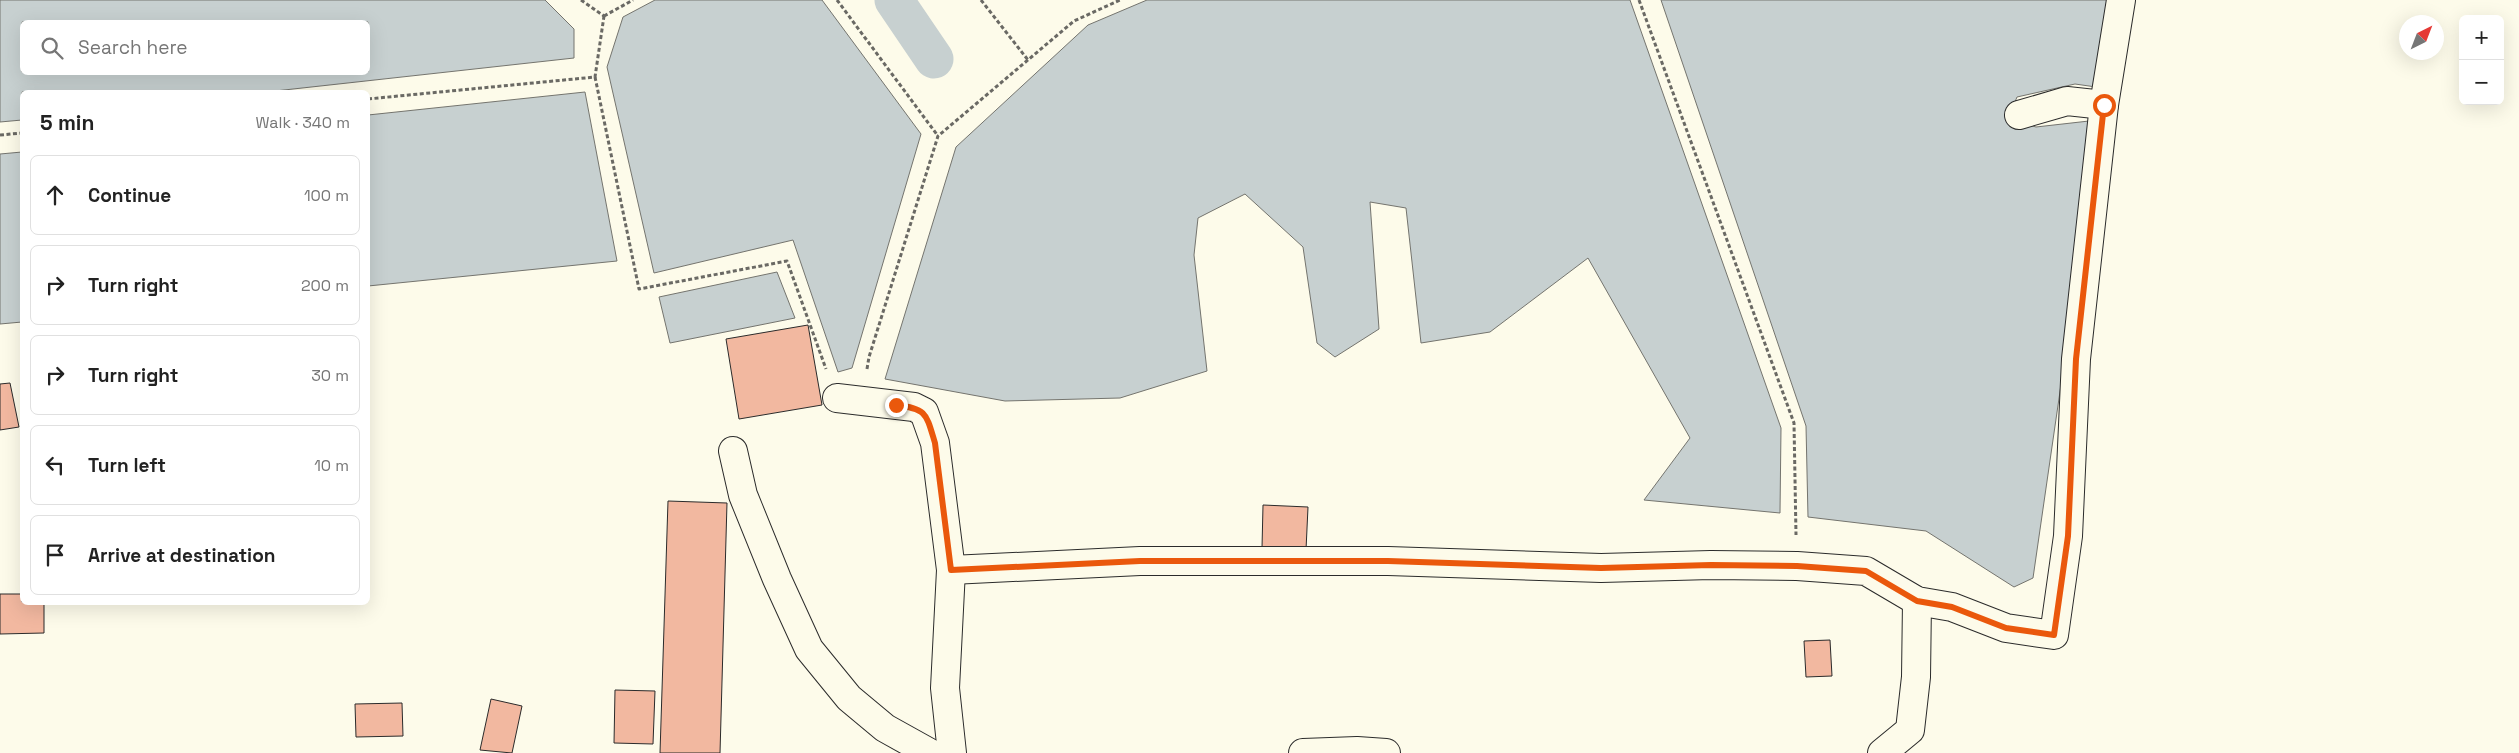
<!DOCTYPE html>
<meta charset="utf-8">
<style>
body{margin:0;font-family:"Space Grotesk",sans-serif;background:#f6f6f6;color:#222}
.controls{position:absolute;right:15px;top:15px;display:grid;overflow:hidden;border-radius:8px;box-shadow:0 5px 20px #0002}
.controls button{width:45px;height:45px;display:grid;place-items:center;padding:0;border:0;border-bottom:1px solid #e0e0e0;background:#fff;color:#222;font:25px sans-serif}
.compass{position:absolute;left:2399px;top:15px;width:45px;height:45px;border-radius:50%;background:#fff;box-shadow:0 5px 20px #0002;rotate:42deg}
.stop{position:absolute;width:15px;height:15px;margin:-11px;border:4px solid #ea580c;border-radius:50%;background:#fff}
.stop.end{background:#ea580c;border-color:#fff;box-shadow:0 1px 5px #0008}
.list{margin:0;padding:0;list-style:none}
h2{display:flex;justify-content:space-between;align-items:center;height:65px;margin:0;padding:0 20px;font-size:21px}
h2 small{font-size:16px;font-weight:400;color:#767676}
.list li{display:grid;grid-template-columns:32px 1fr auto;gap:15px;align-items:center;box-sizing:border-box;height:80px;margin:0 10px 10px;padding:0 10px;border:1px solid #e0e0e0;border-radius:8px}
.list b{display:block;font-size:19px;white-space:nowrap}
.list em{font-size:16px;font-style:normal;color:#767676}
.icon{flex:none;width:28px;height:28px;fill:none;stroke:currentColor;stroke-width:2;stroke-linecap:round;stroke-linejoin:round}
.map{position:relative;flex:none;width:2519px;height:753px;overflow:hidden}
.search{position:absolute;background:#fff;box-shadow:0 5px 20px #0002;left:20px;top:20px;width:350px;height:55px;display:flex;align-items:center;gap:12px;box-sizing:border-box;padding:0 18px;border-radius:8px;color:#767676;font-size:19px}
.panel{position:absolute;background:#fff;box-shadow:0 5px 20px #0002;left:20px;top:90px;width:350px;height:515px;border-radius:8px}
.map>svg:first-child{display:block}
.water{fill:#c7d0d0;stroke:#74746e;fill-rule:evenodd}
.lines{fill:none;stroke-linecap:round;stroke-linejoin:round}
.canal{stroke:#c7d0d0;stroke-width:39}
.building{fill:#f2b8a0;stroke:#2b2b2b}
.minor-casing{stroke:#2b2b2b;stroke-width:30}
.path{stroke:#6a6964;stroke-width:3;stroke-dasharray:4 2.5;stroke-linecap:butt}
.minor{stroke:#fdfbea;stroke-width:28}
.route{stroke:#ea580c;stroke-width:6}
</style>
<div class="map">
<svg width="2519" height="753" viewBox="0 0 2519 753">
<rect width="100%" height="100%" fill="#fdfbea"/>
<!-- water -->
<g class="water">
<path d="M 0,0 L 545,0 L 574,29 L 574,58 L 266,92 L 22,92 L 22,120 L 0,122 ZM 368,22 L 368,72 L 22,72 L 22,22 Z"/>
<path d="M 655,0 L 822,0 L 921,134 L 852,368 L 838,372 L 793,240 L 654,273 L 607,67 L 623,17 Z"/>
<path d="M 1147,0 L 1630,0 L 1781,428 L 1780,513 L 1644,500 L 1690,438 L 1588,258 L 1490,332 L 1421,343 L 1406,208 L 1370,202 L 1379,329 L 1335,357 L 1317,343 L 1303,247 L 1245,194 L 1198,218 L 1194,255 L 1207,371 L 1120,398 L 1005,401 L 885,379 L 956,147 L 1088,25 Z"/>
<path d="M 1661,0 L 2107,0 L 2096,87 L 2075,84 L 2017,97 L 2008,119 L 2036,127 L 2089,121 L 2065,357 L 2033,578 L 2014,587 L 1926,531 L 1808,517 L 1806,426 Z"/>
<path d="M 585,92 L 617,261 L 368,286 L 368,115 Z"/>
<path d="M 22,152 L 22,322 L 0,324 L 0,154 Z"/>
<path d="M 777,272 L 795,318 L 670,343 L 659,297 Z"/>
</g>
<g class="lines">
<!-- canal -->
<path class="canal" d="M 894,0 L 934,59"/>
</g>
<!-- building -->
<g class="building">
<path d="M 808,325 L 822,405 L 739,419 L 726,339 Z"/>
<path d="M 10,383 L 19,427 L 0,430 L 0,384 Z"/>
<path d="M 668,501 L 727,503 L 720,753 L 660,753 Z"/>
<path d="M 1263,505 L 1308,507 L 1306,550 L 1262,548 Z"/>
<path d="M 0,594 L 22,594 L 22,602 L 44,602 L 44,633 L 0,634 Z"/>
<path d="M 1830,640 L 1832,676 L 1806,677 L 1804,641 Z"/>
<path d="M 615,690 L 655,691 L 653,744 L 614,743 Z"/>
<path d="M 491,699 L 522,706 L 512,753 L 480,750 Z"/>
<path d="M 402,703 L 403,736 L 356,737 L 355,704 Z"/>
</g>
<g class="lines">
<defs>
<g id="minor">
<path d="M 2019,115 L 2067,101 L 2104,105"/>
<path d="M 837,398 L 914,407 L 924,412 L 935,443 L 951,570 L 945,688 L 952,753"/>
<path d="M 733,451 L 743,495 L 777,579 L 809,649 L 849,698 L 885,728 L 930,753"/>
<path d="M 951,570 L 1140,561 L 1388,561 L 1601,568 L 1711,565 L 1797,566 L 1866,571 L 1917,601 L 1952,607 L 2006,628 L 2054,635 L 2068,536 L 2076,359 L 2104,105 L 2121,0"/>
<path d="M 1303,753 L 1357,751 L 1386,753"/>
<path d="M 1882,753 L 1910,730 L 1916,677 L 1917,601"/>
</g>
</defs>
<!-- minor casing -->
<use href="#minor" class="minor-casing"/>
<!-- path -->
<g class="path">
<path d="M 581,0 L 604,16"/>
<path d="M 837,0 L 938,136"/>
<path d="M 981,0 L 1028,60"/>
<path d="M 1639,0 L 1794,423 L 1796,535"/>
<path d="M 604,16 L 633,0"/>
<path d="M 595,77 L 639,289 L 787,261 L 826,369"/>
<path d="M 368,99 L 595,77 L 604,16"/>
<path d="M 0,135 L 22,133"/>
<path d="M 867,369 L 869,357 L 938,136 L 1074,21 L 1120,0"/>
</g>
<!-- minor -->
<use href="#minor" class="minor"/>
</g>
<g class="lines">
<!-- route -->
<path class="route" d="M 896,405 C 927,409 926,413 935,443 L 951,570 L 1140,561 L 1388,561 L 1601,568 L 1711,565 L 1797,566 L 1866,571 L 1917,601 L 1952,607 L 2006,628 L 2054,635 L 2068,536 L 2076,359 L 2104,105"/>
</g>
</svg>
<div class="controls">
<button>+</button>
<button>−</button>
</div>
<svg class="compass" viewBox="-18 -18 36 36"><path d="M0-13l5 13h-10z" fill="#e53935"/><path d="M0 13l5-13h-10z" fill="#767676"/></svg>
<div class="stop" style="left:2104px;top:105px"></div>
<div class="stop end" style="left:896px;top:405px"></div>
<div class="search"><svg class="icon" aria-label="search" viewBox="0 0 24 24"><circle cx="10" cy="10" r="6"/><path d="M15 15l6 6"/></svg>Search here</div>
<section class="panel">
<h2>5 min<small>Walk · 340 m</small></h2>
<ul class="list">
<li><svg class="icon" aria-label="ahead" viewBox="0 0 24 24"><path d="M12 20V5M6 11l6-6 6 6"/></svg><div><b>Continue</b></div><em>100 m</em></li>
<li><svg class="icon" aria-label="right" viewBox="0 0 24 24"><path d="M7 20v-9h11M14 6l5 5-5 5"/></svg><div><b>Turn right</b></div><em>200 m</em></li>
<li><svg class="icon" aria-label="right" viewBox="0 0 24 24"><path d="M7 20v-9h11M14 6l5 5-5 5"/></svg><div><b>Turn right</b></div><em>30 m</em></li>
<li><svg class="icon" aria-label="left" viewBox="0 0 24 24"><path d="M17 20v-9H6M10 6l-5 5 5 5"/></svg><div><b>Turn left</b></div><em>10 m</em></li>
<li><svg class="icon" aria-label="arrive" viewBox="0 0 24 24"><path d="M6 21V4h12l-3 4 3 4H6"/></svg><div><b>Arrive at destination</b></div></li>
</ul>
</section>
</div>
